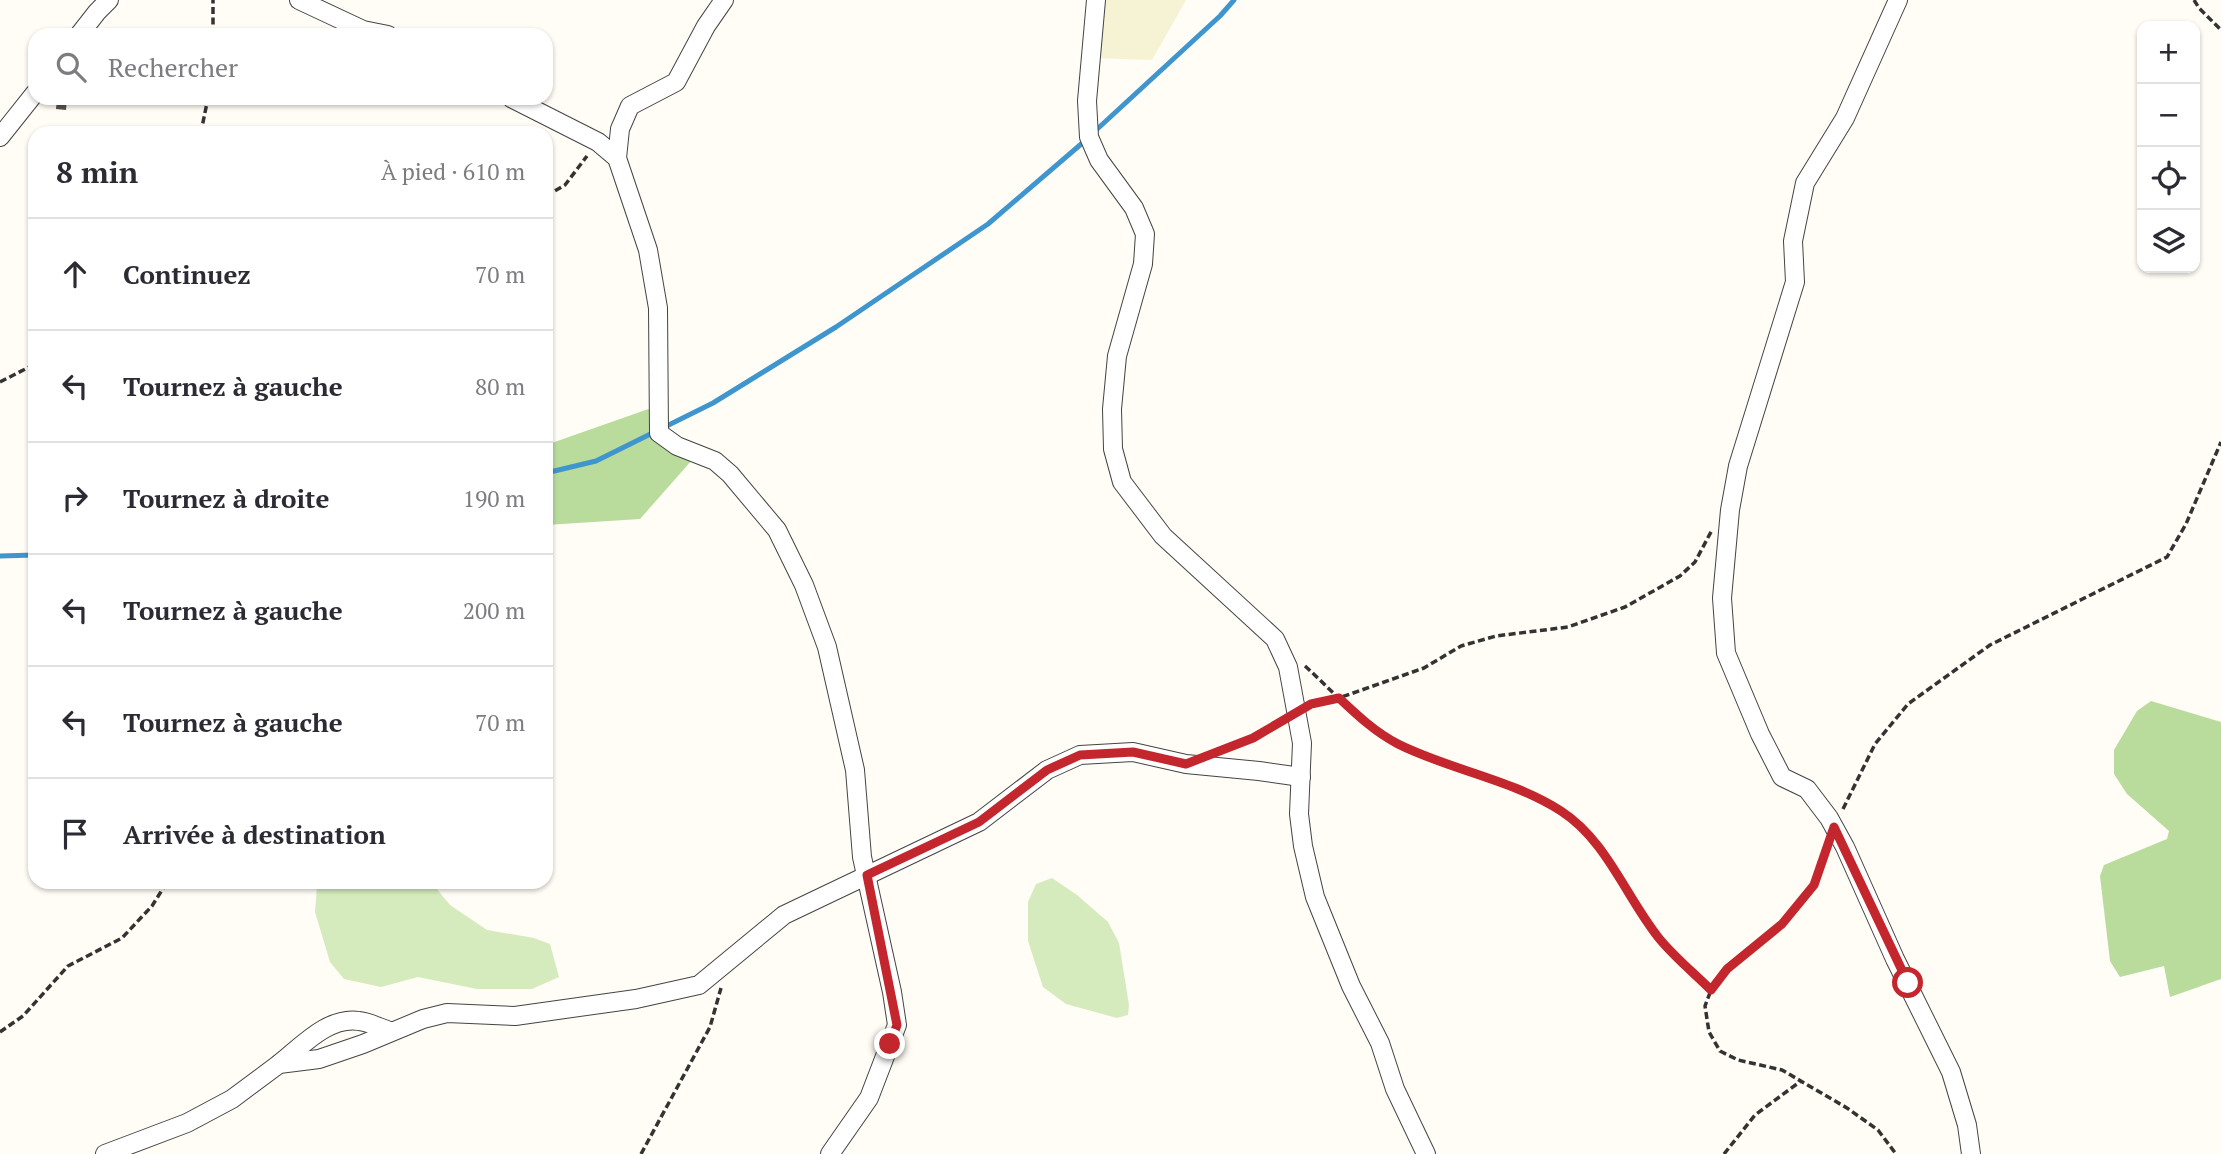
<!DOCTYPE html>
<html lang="fr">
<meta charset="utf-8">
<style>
body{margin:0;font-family:"PT Serif",serif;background:#f7f7f7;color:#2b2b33}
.controls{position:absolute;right:21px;top:21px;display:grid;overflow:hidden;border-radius:14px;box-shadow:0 2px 5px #0004}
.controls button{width:63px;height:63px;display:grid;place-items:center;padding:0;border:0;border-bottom:2px solid #e1e1e2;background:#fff;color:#2b2b33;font:35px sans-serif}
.stop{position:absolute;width:21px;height:21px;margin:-16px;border:5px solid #c4262e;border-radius:50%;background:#fff}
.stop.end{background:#c4262e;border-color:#fff;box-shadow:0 2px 7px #0008}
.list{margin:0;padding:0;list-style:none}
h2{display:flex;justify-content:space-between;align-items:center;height:91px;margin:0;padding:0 28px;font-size:30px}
h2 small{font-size:23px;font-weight:400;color:#7c7c81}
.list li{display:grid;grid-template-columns:46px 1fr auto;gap:21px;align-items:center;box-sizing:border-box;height:112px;padding:0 28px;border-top:2px solid #e1e1e2}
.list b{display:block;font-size:26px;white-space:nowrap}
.list em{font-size:23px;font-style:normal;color:#7c7c81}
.icon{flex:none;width:38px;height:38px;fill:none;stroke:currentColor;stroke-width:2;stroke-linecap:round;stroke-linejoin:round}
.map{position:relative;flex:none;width:2221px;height:1154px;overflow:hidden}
.search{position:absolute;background:#fff;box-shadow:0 2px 5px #0004;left:28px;top:28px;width:525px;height:77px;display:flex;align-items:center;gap:18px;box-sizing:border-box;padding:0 24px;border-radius:21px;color:#7c7c81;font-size:26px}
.panel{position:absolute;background:#fff;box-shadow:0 2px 5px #0004;left:28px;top:126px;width:525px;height:763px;border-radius:21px}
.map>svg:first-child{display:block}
.farmland{fill:#f6f3d4}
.green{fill:#d5ebbd}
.forest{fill:#b9dc9c}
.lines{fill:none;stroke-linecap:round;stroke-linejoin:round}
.stream{stroke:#3f96cf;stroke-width:5}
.building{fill:#5a524d}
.minor-casing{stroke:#444;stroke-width:20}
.path{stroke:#333;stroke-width:3.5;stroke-dasharray:7 3.5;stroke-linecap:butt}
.minor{stroke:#fff;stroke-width:18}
.route{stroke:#c4262e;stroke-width:9}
</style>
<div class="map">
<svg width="2221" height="1154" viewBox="0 0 2221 1154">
<rect width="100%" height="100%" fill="#fffdf5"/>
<!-- farmland -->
<path class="farmland" d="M 1096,0 L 1186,0 L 1152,60 L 1091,58 Z"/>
<!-- green -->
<g class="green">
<path d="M 1052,878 L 1077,895 L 1108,922 L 1119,943 L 1129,1005 L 1128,1015 L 1117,1018 L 1066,1004 L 1043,987 L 1028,941 L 1028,902 L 1036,884 Z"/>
<path d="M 319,882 L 431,882 L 450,905 L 487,930 L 534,938 L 550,944 L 559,977 L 532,989 L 477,989 L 418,977 L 381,987 L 344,979 L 330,962 L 315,912 L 317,886 Z"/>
</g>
<!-- forest -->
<g class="forest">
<path d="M 657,406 L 659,434 L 692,460 L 640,519 L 546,525 L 546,445 Z"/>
<path d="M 2151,701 L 2221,722 L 2221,979 L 2170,997 L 2164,966 L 2120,977 L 2110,961 L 2100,876 L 2104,865 L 2167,839 L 2169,831 L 2127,794 L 2114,774 L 2114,750 L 2137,711 Z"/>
</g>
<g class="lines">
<!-- stream -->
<g class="stream">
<path d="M 1094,132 L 1220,16 L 1234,0"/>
<path d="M 546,473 L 596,461 L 713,403 L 836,327 L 988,224 L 1087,139"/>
<path d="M 0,556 L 35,555"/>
</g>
</g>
<!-- building -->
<path class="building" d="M 57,98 L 67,98 L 66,110 L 56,109 Z"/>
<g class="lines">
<defs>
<g id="minor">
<path d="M 299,0 L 363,30 L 388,35"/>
<path d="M 724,0 L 706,26 L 676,82 L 630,106 L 620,129 L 617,158 L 648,250 L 658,308 L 659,433 L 677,446 L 715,461 L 730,474 L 777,530 L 804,585 L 827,647 L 855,770 L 862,857 L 892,992 L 897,1025 L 869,1098 L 830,1154"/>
<path d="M 1096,0 L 1087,101 L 1089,137 L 1099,160 L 1134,208 L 1145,234 L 1143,264 L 1117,356 L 1112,409 L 1113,449 L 1122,482 L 1163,536 L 1275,639 L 1288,667 L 1302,743 L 1299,814 L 1303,846 L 1315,897 L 1351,986 L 1380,1043 L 1395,1089 L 1426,1154"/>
<path d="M 1898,0 L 1845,118 L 1805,183 L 1793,241 L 1795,282 L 1738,466 L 1730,510 L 1722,598 L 1726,653 L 1760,734 L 1782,777 L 1807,789 L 1829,818 L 1845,847 L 1895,959 L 1951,1072 L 1967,1125 L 1971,1154"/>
<path d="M 79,35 L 97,12 L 109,0"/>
<path d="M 511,98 L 598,142 L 617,158"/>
<path d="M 0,137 L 35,93"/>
<path d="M 279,1064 C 301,1047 328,1016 359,1021 C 369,1022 380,1028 390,1031"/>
<path d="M 105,1154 L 187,1123 L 232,1099 L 279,1064 L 319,1059 L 363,1044 L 423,1019 L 447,1013 L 515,1016 L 636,999 L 699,985 L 784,915 L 979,822 L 1047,770 L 1080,755 L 1133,752 L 1186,764 L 1259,771 L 1301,777"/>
</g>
</defs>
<!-- minor casing -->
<use href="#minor" class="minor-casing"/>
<!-- path -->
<g class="path">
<path d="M 2194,0 L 2199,8 L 2221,30"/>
<path d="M 213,35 L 213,0"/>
<path d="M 199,133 L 202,127 L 208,98"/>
<path d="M 546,196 L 565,185 L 587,156"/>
<path d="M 0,382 L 35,364"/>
<path d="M 1305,666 C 1335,693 1362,726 1399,744 C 1451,770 1512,779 1561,811 C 1606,841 1625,895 1658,937 C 1673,956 1693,973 1711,990"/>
<path d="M 1312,704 L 1339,698 L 1424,668 L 1461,646 L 1496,636 L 1568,627 L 1625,607 L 1680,576 L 1695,562 L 1712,530"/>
<path d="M 1222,750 L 1253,738 L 1281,721"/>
<path d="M 1843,809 L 1875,744 L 1908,704 L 1990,645 L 2167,557 L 2186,524 L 2221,442"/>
<path d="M 1826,848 L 1814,885 L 1782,924 L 1727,969 L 1711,990 L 1705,1006 L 1709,1032 L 1720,1051 L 1738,1060 L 1782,1070 L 1847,1108 L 1878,1130 L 1896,1154"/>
<path d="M 0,1032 L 23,1016 L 68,966 L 122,938 L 152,906 L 167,882"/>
<path d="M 641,1154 L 710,1027 L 721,988"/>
<path d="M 1724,1154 L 1755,1115 L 1801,1081"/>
</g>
<!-- minor -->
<use href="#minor" class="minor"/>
</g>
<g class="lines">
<!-- route -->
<path class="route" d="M 890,1044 L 897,1025 L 867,875 L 979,822 L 1047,770 L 1080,755 L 1133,752 L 1186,764 L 1253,738 L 1311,704 L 1339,698 C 1357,715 1375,732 1398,744 C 1450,770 1511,779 1561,811 C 1606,840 1625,895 1658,937 C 1673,956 1693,972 1711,990 L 1727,969 L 1782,924 L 1814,885 L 1834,827 L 1908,983"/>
</g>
</svg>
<div class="controls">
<button>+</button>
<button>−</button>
<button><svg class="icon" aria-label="locate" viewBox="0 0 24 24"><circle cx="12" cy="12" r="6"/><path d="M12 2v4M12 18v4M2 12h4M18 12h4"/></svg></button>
<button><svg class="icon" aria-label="layers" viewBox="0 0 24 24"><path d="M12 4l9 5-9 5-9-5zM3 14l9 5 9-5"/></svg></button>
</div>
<div class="stop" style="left:1908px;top:983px"></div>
<div class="stop end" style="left:890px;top:1044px"></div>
<div class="search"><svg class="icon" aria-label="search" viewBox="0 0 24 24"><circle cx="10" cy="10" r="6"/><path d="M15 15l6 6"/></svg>Rechercher</div>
<section class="panel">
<h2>8 min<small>À pied · 610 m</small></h2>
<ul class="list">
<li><svg class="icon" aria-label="ahead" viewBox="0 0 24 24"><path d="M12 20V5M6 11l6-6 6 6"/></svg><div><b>Continuez</b></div><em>70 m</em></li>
<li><svg class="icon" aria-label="left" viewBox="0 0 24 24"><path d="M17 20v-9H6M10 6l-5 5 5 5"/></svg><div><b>Tournez à gauche</b></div><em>80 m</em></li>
<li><svg class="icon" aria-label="right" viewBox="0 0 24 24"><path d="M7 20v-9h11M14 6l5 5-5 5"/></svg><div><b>Tournez à droite</b></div><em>190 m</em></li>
<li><svg class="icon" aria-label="left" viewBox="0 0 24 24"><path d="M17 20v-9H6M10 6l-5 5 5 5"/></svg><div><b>Tournez à gauche</b></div><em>200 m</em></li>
<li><svg class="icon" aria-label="left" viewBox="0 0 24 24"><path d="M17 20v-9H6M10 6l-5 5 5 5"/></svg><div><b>Tournez à gauche</b></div><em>70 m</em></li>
<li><svg class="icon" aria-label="arrive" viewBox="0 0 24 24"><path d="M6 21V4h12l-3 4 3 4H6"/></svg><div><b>Arrivée à destination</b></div></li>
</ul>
</section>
</div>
